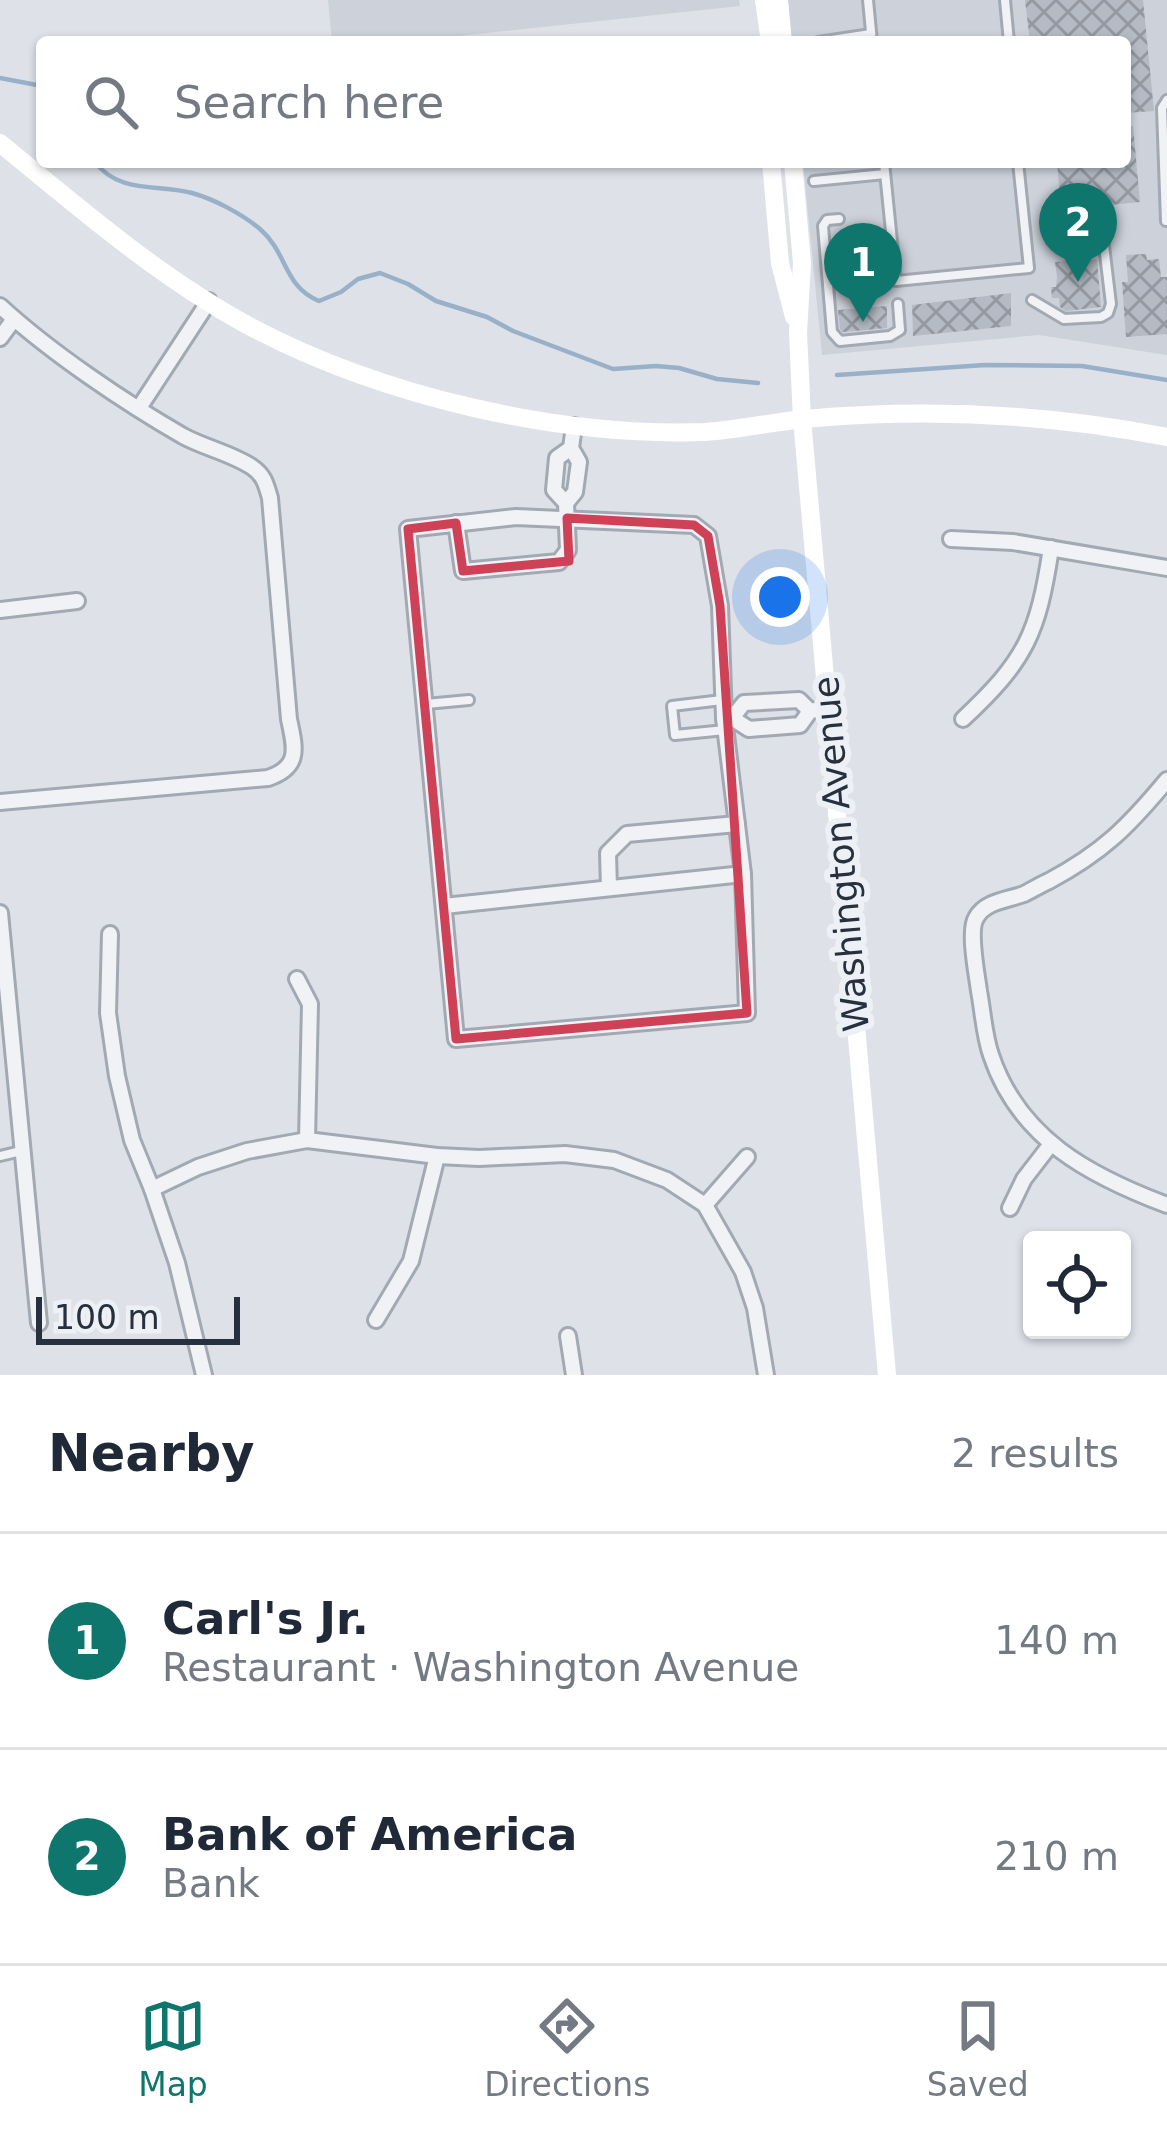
<!DOCTYPE html>
<meta charset="utf-8">
<style>
body{margin:0;font-family:"DejaVu Sans",sans-serif;background:#f6f6f7;color:#1f2937}
.controls{position:absolute;right:36px;bottom:36px;display:grid;overflow:hidden;border-radius:12px;box-shadow:0 3px 9px #0004}
.controls button{width:108px;height:108px;display:grid;place-items:center;padding:0;border:0;border-bottom:3px solid #e0e1e3;background:#fff;color:#1f2937;font:60px sans-serif}
.scale{position:absolute;left:36px;bottom:30px;width:204px;box-sizing:border-box;padding-left:12px;border:6px solid #27303e;border-top:0;font-size:33px;line-height:42px;white-space:nowrap;color:#27303e;-webkit-text-stroke:9px #edf1f5;paint-order:stroke}
.you{position:absolute;left:780px;top:597px;width:42px;height:42px;margin:-30px;border:9px solid #fff;border-radius:50%;background:#1a73e8;box-shadow:0 0 0 18px #1a73e833}
.badge{display:grid;place-items:center;width:78px;height:78px;border-radius:50%;background:#0f766e;color:#fff;font-size:39px;font-weight:700}
.pin{position:absolute;translate:-50% -99px;filter:drop-shadow(0 3px 6px #0008)}
.pin::after{content:'';position:absolute;top:63px;width:42px;height:36px;background:inherit;clip-path:polygon(0 0,100% 0,50% 100%)}
.list{margin:0;padding:0;list-style:none}
h2{display:flex;justify-content:space-between;align-items:center;height:156px;margin:0;padding:0 48px;font-size:51px}
h2 small{font-size:39px;font-weight:400;color:#747a83}
.list li{display:grid;grid-template-columns:78px 1fr auto;gap:36px;align-items:center;box-sizing:border-box;height:216px;padding:0 48px;border-top:3px solid #e0e1e3}
.list b{display:block;font-size:45px;white-space:nowrap}
.list p{margin:0;font-size:39px;white-space:nowrap;color:#747a83}
.list em{font-size:39px;font-style:normal;color:#747a83}
.icon{flex:none;width:66px;height:66px;fill:none;stroke:currentColor;stroke-width:2;stroke-linecap:round;stroke-linejoin:round}
.map{position:relative;flex:none;width:1167px;height:1375px;overflow:hidden}
.search{position:absolute;background:#fff;box-shadow:0 3px 9px #0004;left:36px;right:36px;top:36px;height:132px;display:flex;align-items:center;gap:30px;box-sizing:border-box;padding:0 42px;border-radius:12px;color:#747a83;font-size:45px}
.sheet{height:588px;background:#fff}
nav{display:flex;justify-content:space-around;align-items:center;box-sizing:border-box;height:168px;border-top:3px solid #e0e1e3;background:#fff;font-size:33px;color:#747a83}
nav a{display:grid;justify-items:center;gap:6px}
nav .on{color:#0f766e}
.map>svg:first-child{display:block}
.built{fill:#ccd1da}
.lines{fill:none;stroke-linecap:round;stroke-linejoin:round}
.stream{stroke:#98b0c8;stroke-width:4.5}
.building{fill:url(#building-cross-hatch)}
.service-casing{stroke:#a3a9b2;stroke-width:14}
.minor-casing{stroke:#a3a9b2;stroke-width:20}
.service{stroke:#f1f2f6;stroke-width:8}
.minor{stroke:#f1f2f6;stroke-width:14}
.secondary{stroke:#fff;stroke-width:18}
.marked{fill:none;stroke:#ce4157;stroke-width:9;stroke-linejoin:round}
.labels{text-anchor:middle;dominant-baseline:central;stroke-width:12;stroke-linejoin:round;paint-order:stroke}
.street-label{font-size:36px;fill:#27303e;stroke:#edf1f5}
</style>
<div class="map">
<svg width="1167" height="1375" viewBox="0 0 1167 1375">
<defs>
<pattern id="building-cross-hatch" width="8" height="8" patternUnits="userSpaceOnUse" patternTransform="scale(3)"><rect width="8" height="8" fill="#b5bbc4"/><path d="M0 0l8 8M0 8l8-8" fill="none" stroke="#9398a1"/></pattern>
</defs>
<rect width="100%" height="100%" fill="#dee2e8"/>
<!-- built -->
<g class="built">
<path d="M 328,0 L 739,0 L 740,6 L 403,42 L 332,42 Z"/>
<path d="M 787,0 L 1167,0 L 1167,355 L 1039,335 L 822,355 L 803,162 L 1125,162 L 1125,42 L 791,42 Z"/>
</g>
<g class="lines">
<!-- stream -->
<g class="stream">
<path d="M 0,78 L 42,86"/>
<path d="M 95,162 C 119,194 158,184 192,193 C 214,199 242,214 260,229 C 288,253 283,286 319,301 L 341,292 L 358,279 L 380,273 L 408,284 L 436,301 L 487,317 L 513,331 L 613,369 L 656,366 L 679,368 L 717,379 L 758,383"/>
<path d="M 837,375 L 985,365 L 1082,366 L 1167,380"/>
</g>
</g>
<!-- building -->
<g class="building">
<path d="M 1025,0 L 1143,0 L 1154,111 L 1125,113 L 1125,42 L 1030,42 Z"/>
<path d="M 1133,126 L 1140,202 L 1061,210 L 1057,162 L 1125,162 L 1125,127 Z"/>
<path d="M 1146,254 L 1147,260 L 1159,259 L 1161,277 L 1167,277 L 1167,334 L 1126,337 L 1122,282 L 1128,282 L 1126,255 Z"/>
<path d="M 1097,259 L 1101,307 L 1066,311 L 1060,307 L 1059,298 L 1052,298 L 1051,287 L 1056,287 L 1057,277 L 1055,262 Z"/>
<path d="M 1011,293 L 1011,326 L 913,336 L 912,305 Z"/>
<path d="M 887,306 L 887,328 L 843,332 L 840,329 L 838,310 Z"/>
</g>
<g class="lines">
<defs>
<g id="service">
<path d="M 868,0 L 872,42"/>
<path d="M 1005,0 L 1009,42"/>
<path d="M 818,42 L 871,34"/>
<path d="M 884,162 L 896,281 L 1029,268 L 1018,162"/>
<path d="M 814,181 L 885,174"/>
<path d="M 839,219 L 827,220 L 823,226 L 832,332 L 840,341 L 890,336 L 900,330 L 898,304"/>
<path d="M 1166,221 L 1162,108 L 1167,100"/>
<path d="M 1032,300 L 1064,319 L 1101,317 L 1108,313 L 1111,304 L 1102,229"/>
<path d="M 722,700 L 672,706 L 675,735 L 725,730"/>
<path d="M 426,704 L 469,700"/>
<path d="M 0,1156 L 21,1151"/>
</g>
<g id="minor">
<path d="M 0,306 C 50,352 124,402 183,436 C 205,448 231,453 252,467 C 264,475 266,484 270,498 L 289,719 C 295,748 301,767 268,778 L 0,802"/>
<path d="M 0,338 L 14,319"/>
<path d="M 139,408 L 209,301"/>
<path d="M 566,503 L 575,492 L 579,462 L 571,448 L 574,426"/>
<path d="M 516,517 L 694,525 L 708,536 L 720,606 L 724,718 L 743,874 L 747,1013 L 456,1039 L 408,529 Z"/>
<path d="M 456,523 L 463,571 L 559,562 L 568,550 L 566,503 L 554,490 L 557,458 L 571,448"/>
<path d="M 951,539 L 1013,542 L 1167,568"/>
<path d="M 0,610 L 77,601"/>
<path d="M 724,718 L 732,718 L 749,729 L 800,725 L 810,711 L 828,708"/>
<path d="M 732,718 L 744,703 L 799,700 L 810,711"/>
<path d="M 963,719 C 1026,660 1038,634 1051,548"/>
<path d="M 1167,780 C 1128,827 1103,852 1049,881 C 1040,885 1032,890 1024,894 C 1008,900 985,901 976,918 C 968,931 977,975 979,991 C 983,1012 984,1035 991,1055 C 1019,1139 1090,1176 1167,1205"/>
<path d="M 609,888 L 608,853 L 627,834 L 737,824"/>
<path d="M 444,906 L 743,874"/>
<path d="M 0,913 L 39,1323"/>
<path d="M 110,934 L 108,1013 L 117,1076 L 132,1140 L 152,1189 L 177,1263 L 204,1375"/>
<path d="M 297,979 L 310,1004 L 307,1140"/>
<path d="M 152,1189 L 198,1167 L 247,1151 L 307,1140 L 437,1156 L 479,1158 L 565,1154 L 614,1160 L 667,1180 L 705,1205 L 743,1272 L 755,1308 L 766,1375"/>
<path d="M 705,1205 L 747,1157"/>
<path d="M 1010,1208 L 1024,1179 L 1051,1144"/>
<path d="M 376,1320 L 411,1261 L 437,1156"/>
<path d="M 568,1336 L 574,1375"/>
</g>
</defs>
<!-- service casing -->
<use href="#service" class="service-casing"/>
<!-- minor casing -->
<use href="#minor" class="minor-casing"/>
<!-- service -->
<use href="#service" class="service"/>
<!-- minor -->
<use href="#minor" class="minor"/>
<!-- secondary -->
<g class="secondary">
<path d="M 764,0 L 770,42"/>
<path d="M 779,0 L 783,42"/>
<path d="M 0,143 C 79,208 159,277 249,326 C 381,396 556,437 705,432 C 739,430 771,422 805,419 C 925,408 1049,414 1167,437"/>
<path d="M 771,162 L 780,263 L 794,317"/>
<path d="M 793,162 L 802,263 L 798,333 L 802,419 L 887,1375"/>
</g>
</g>
<!-- marked area -->
<path class="marked" d="M 567,518 L 694,525 L 708,536 L 720,606 L 747,1013 L 456,1039 L 408,529 L 456,523 L 463,571 L 569,561 Z"/>
<g class="labels">
<!-- street labels -->
<g class="street-label">
<text transform="translate(841 854) rotate(-95)">Washington Avenue</text>
</g>
</g>
</svg>
<div class="controls">
<button><svg class="icon" aria-label="locate" viewBox="0 0 24 24"><circle cx="12" cy="12" r="6"/><path d="M12 2v4M12 18v4M2 12h4M18 12h4"/></svg></button>
</div>
<div class="scale">100 m</div>
<div class="you"></div>
<div class="pin badge" style="left:863px;top:322px">1</div>
<div class="pin badge" style="left:1078px;top:282px">2</div>
<div class="search"><svg class="icon" aria-label="search" viewBox="0 0 24 24"><circle cx="10" cy="10" r="6"/><path d="M15 15l6 6"/></svg>Search here</div>
</div>
<section class="sheet">
<h2>Nearby<small>2 results</small></h2>
<ul class="list">
<li><span class="badge">1</span><div><b>Carl's Jr.</b><p>Restaurant · Washington Avenue</p></div><em>140 m</em></li>
<li><span class="badge">2</span><div><b>Bank of America</b><p>Bank</p></div><em>210 m</em></li>
</ul>
</section>
<nav>
<a class="on"><svg class="icon" aria-label="map" viewBox="0 0 24 24"><path d="M3 6l6-2 6 2 6-2v14l-6 2-6-2-6 2zM9 4v14M15 6v14"/></svg>Map</a>
<a><svg class="icon" aria-label="directions" viewBox="0 0 24 24"><path d="M12 3l9 9-9 9-9-9zM9 14v-3h6M13 9l2 2-2 2"/></svg>Directions</a>
<a><svg class="icon" aria-label="saved" viewBox="0 0 24 24"><path d="M7 4h10v16l-5-4-5 4z"/></svg>Saved</a>
</nav>
